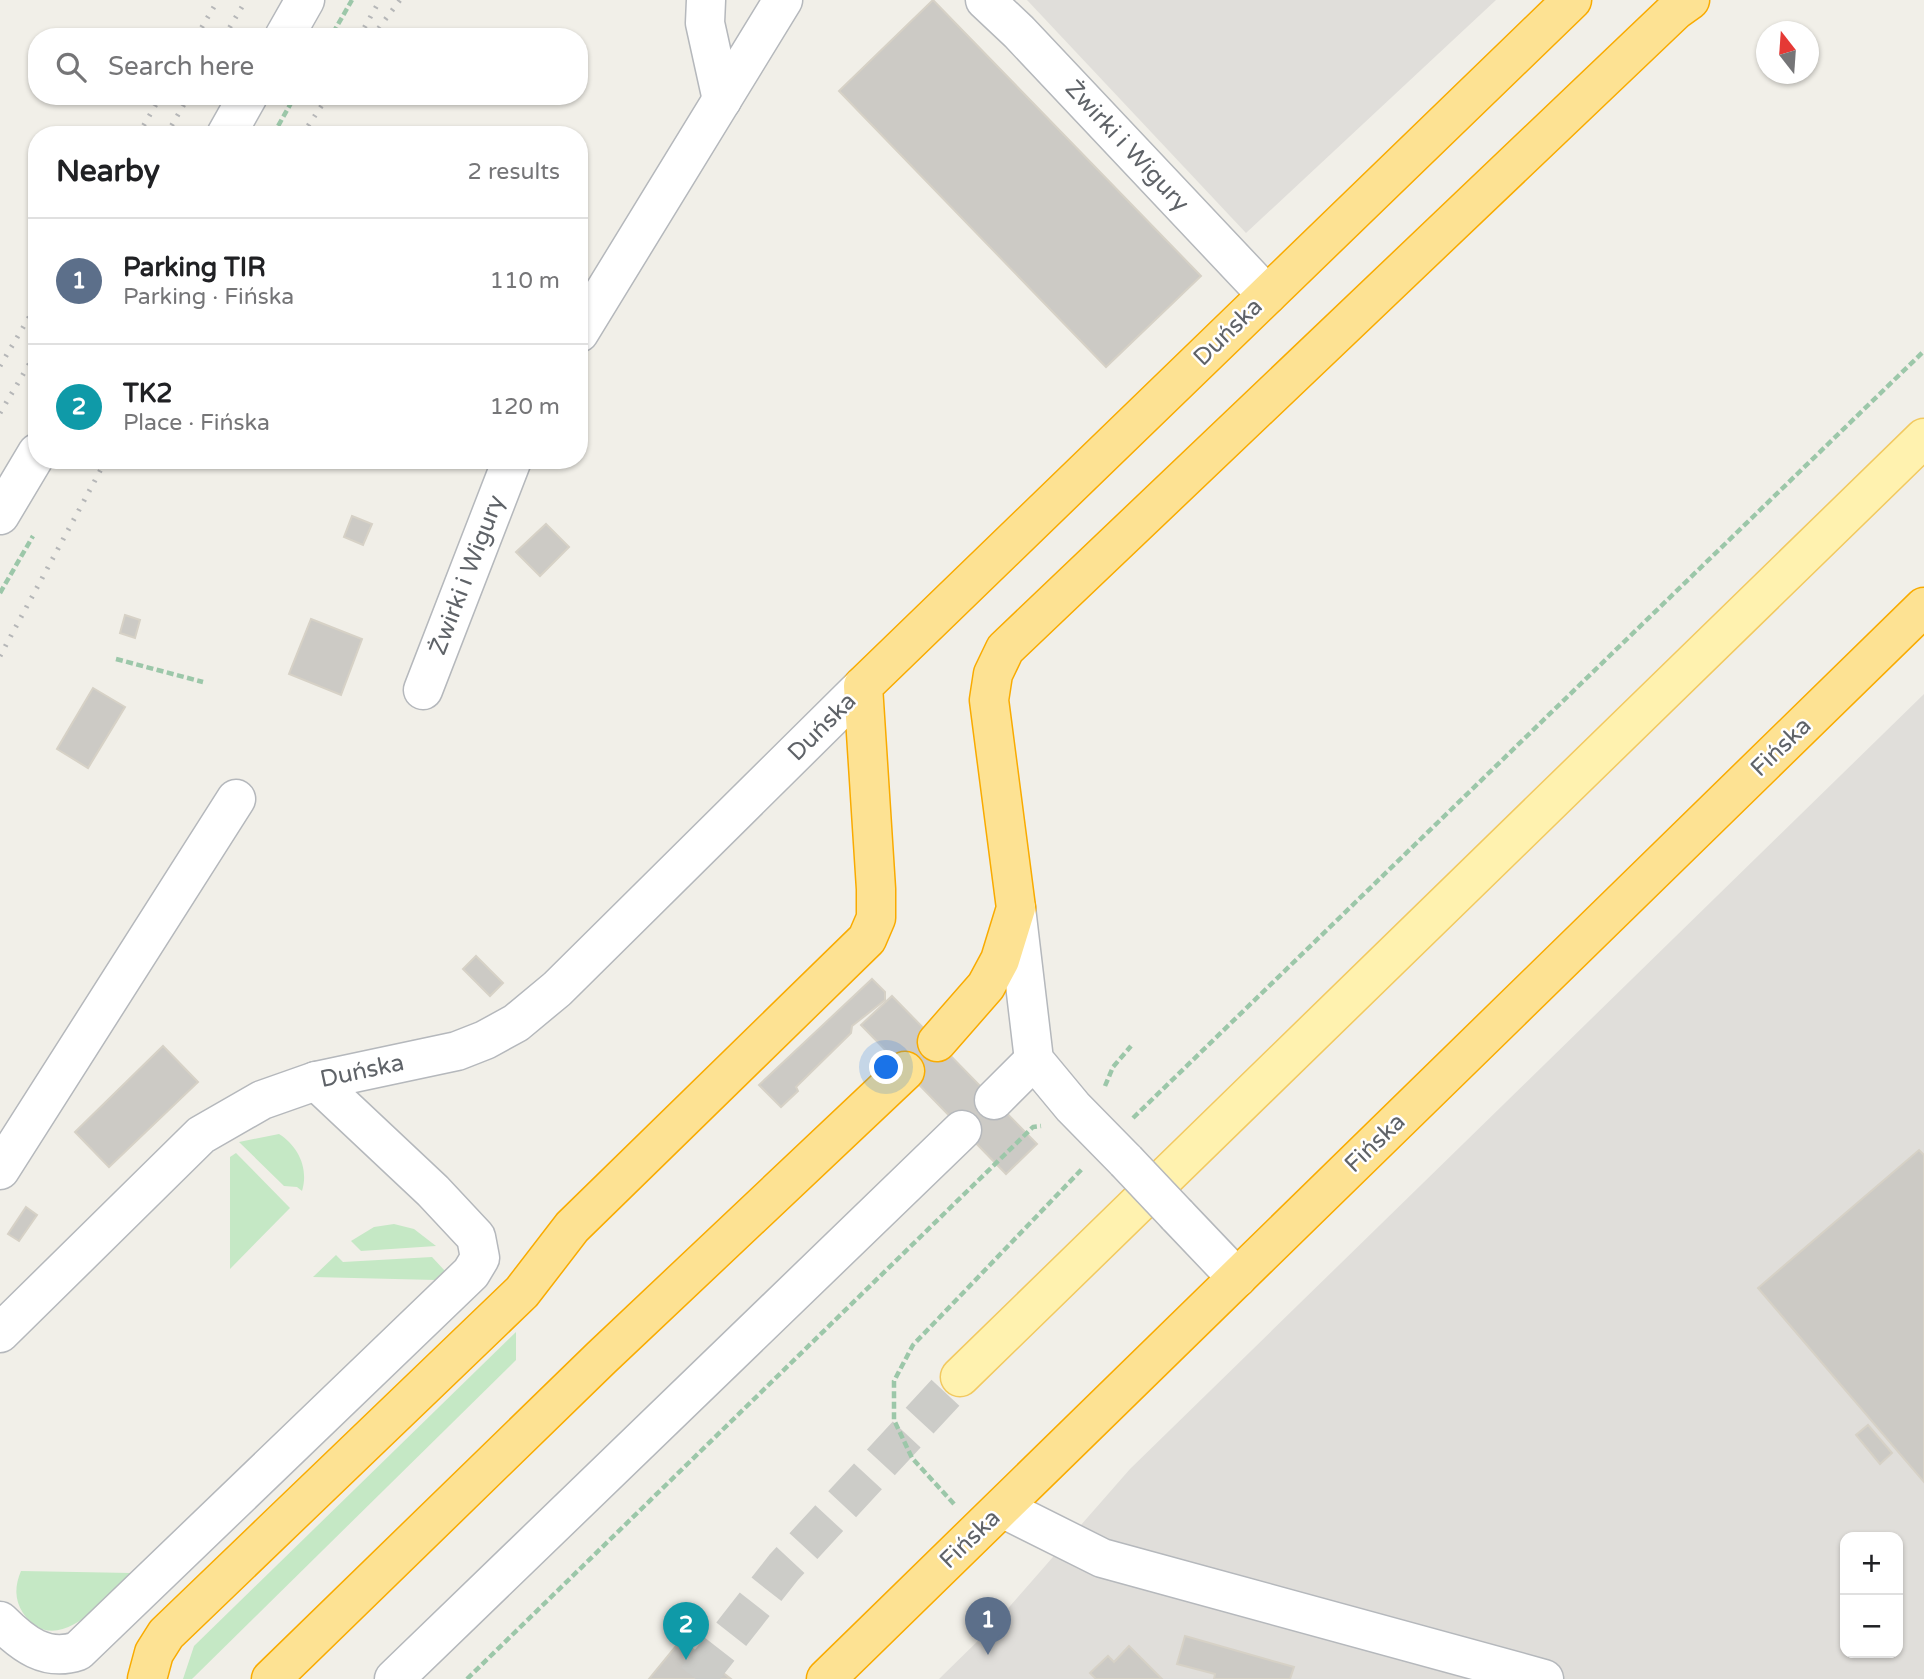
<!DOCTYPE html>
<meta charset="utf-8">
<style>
body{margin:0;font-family:"Varela Round",sans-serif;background:#f6f6f6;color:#202124}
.controls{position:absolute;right:21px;bottom:21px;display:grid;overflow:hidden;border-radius:14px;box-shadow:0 2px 5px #0004}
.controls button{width:63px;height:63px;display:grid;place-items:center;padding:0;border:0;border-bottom:2px solid #e0e0e0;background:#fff;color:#202124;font:35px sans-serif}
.compass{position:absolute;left:1756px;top:21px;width:63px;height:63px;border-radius:50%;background:#fff;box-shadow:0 2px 5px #0004;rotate:343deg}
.you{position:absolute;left:887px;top:1068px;width:24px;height:24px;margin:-18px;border:5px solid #fff;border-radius:50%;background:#1a73e8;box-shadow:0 0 0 10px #1a73e833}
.badge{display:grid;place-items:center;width:46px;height:46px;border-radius:50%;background:#b45309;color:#fff;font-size:23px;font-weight:700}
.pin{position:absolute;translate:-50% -58px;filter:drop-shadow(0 2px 4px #0008)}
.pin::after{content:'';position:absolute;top:37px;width:24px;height:21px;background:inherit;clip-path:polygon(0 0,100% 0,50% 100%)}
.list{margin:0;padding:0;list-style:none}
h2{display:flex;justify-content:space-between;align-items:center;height:91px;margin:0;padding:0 28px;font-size:30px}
h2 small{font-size:23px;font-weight:400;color:#757577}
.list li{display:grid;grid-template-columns:46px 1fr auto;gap:21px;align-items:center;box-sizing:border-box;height:126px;padding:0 28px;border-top:2px solid #e0e0e0}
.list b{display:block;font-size:26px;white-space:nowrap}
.list p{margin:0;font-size:23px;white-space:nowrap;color:#757577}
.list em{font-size:23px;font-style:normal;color:#757577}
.icon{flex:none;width:38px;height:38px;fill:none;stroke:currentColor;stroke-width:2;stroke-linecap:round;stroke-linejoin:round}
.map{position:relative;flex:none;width:1924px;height:1679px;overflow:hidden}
.search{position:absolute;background:#fff;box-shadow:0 2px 5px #0004;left:28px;top:28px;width:560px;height:77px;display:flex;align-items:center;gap:18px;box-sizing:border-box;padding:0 24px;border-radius:28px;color:#757577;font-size:26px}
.panel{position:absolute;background:#fff;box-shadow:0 2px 5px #0004;left:28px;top:126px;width:560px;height:343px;border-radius:28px}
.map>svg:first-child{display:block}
.industrial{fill:#e0deda;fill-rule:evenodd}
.green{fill:#c5e8c5}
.building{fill:#cccac5;stroke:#d6d1c6;stroke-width:2}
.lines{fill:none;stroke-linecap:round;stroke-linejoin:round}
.major-tunnel{stroke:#ccccc8;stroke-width:38;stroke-dasharray:38 19;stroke-linecap:butt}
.minor-casing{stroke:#b5b8bc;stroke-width:41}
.major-casing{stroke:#f2c960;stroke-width:41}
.highway-casing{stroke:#f9ab00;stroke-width:41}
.path{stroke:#9cc7a9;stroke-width:4.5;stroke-dasharray:7 3.5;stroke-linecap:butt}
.minor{stroke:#fff;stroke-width:38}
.major{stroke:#fff2af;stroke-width:38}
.highway{stroke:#fde293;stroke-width:38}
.rail{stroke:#b6b7b8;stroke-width:5;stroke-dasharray:2 9;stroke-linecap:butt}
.minor-bridge-casing{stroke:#b5b8bc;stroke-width:41;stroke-linecap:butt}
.minor-bridge{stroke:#fff;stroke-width:38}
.labels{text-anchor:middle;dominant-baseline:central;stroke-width:5;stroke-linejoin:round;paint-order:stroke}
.street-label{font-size:24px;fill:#5f6368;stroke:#fff}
</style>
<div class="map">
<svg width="1924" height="1679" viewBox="0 0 1924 1679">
<rect width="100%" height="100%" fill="#f1efe8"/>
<!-- industrial -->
<g class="industrial">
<path d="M 1027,0 L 1496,0 L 1246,233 Z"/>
<path d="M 1924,694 L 1924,1679 L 939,1679 L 989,1630 L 1130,1469 ZM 1845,1537 L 1898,1537 L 1898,1653 L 1845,1653 Z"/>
</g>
<!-- green -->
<g class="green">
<path d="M 279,1134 C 298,1146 309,1168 302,1191 L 297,1187 L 284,1186 L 239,1142 Z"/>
<path d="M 236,1153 L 290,1208 L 230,1269 L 230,1157 Z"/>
<path d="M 394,1224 L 414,1229 L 436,1246 L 361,1251 L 351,1241 L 374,1227 Z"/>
<path d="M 336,1255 L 343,1262 L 432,1257 L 445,1271 L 436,1280 L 313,1277 Z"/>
<path d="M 516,1332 L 516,1360 L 192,1679 L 183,1679 L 194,1646 Z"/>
<path d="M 21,1571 L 132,1573 C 107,1597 56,1662 23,1613 C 14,1599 15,1585 21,1571 Z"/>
</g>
<!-- building -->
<g class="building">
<path d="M 933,0 L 1201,276 L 1106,367 L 839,91 Z"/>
<path d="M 352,516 L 372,524 L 363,545 L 344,537 Z"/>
<path d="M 546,524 L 569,547 L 540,576 L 516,552 Z"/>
<path d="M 125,615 L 140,620 L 135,638 L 120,633 Z"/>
<path d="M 311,619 L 362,639 L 341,695 L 289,674 Z"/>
<path d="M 93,688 L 125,707 L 88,768 L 57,749 Z"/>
<path d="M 476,956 L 503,983 L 490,996 L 463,969 Z"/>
<path d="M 872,979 L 885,992 L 885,1000 L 852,1026 L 851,1033 L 796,1087 L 798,1091 L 781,1107 L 759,1085 Z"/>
<path d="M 892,996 L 1037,1144 L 1006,1174 L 861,1025 Z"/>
<path d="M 163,1046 L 198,1082 L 109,1167 L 75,1132 Z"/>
<path d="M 1919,1150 L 1924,1155 L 1924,1482 L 1758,1288 Z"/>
<path d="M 26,1207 L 37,1215 L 19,1241 L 8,1234 Z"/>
<path d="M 1868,1425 L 1892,1453 L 1880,1464 L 1856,1435 Z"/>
<path d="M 1185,1636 L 1294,1667 L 1290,1679 L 1214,1679 L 1215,1674 L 1177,1664 Z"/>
<path d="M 681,1640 L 731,1679 L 649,1679 Z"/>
<path d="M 1129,1646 L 1162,1679 L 1096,1679 L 1090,1673 L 1108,1656 L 1114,1662 Z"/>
</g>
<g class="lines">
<!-- major-tunnel -->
<path class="major-tunnel" d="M 696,1679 L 784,1567 L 960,1377"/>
<defs>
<g id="minor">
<path d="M 706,0 L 705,23 L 722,100"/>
<path d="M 985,0 L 1019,32 L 1267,295"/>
<path d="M 284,37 L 305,0"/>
<path d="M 226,135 L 248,96"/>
<path d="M 579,333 L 783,0"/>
<path d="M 0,515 L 37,453"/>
<path d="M 423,690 L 512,460"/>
<path d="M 1016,908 L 1034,1060 L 1073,1107 L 1126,1161"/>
<path d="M 994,1100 L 1034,1060"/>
<path d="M 0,1170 L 236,799"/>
<path d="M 1177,1215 L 1237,1278"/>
<path d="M 0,1333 L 201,1135 L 262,1100 L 316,1081 L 457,1051 L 485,1040 L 516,1023 L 557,989 L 863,686"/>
<path d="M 1002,1508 L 1102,1558 L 1544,1679"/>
<path d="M 0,1621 C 23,1644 46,1662 78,1651 L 471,1273 L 480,1258 L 476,1237 L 433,1191 L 316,1081"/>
<path d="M 394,1679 L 962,1130"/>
</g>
<path id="major" d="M 960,1377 L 1924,438"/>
<g id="highway">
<path d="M 937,1042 L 986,986 L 1000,960 L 1016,908 L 989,700 L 993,674 L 1005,649 L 1676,10 L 1690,0"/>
<path d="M 147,1679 L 154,1653 L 166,1634 L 522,1292 L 572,1227 L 867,939 L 876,918 L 876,889 L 863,686 L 1572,0"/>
<path d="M 271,1679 L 601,1358 L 905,1071"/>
<path d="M 826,1679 L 1924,607"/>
</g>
</defs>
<!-- minor casing -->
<use href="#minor" class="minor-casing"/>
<!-- major casing -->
<use href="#major" class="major-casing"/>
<!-- highway casing -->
<use href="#highway" class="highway-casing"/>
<!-- path -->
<g class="path">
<path d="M 333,33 L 352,0"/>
<path d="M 273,135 L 295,96"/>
<path d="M 0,593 L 33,536"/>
<path d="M 116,659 L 203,682"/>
<path d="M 1105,1086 L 1113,1067 L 1131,1046"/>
<path d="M 1133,1118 L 1924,351"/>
<path d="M 954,1504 L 912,1458 L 894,1420 L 894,1381 L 913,1345 L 1082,1169"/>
<path d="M 467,1679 L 1033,1127 L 1041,1126"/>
</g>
<!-- minor -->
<use href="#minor" class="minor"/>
<!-- major -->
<use href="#major" class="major"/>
<!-- highway -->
<use href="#highway" class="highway"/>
<!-- rail -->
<g class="rail">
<path d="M 196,37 L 218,0"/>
<path d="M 224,37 L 246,0"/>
<path d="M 359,37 L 380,0"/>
<path d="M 372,37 L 400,0"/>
<path d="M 138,135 L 161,96"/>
<path d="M 166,135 L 189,96"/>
<path d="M 302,135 L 328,96"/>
<path d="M 0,366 L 37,304"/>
<path d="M 0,413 L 37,351"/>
<path d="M 0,656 L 106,460"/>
</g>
<defs>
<path id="minor-bridge" d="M 1126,1161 L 1177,1215"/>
</defs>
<!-- minor-bridge casing -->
<use href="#minor-bridge" class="minor-bridge-casing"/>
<!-- minor-bridge -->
<use href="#minor-bridge" class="minor-bridge"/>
</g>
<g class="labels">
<!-- street labels -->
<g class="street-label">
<text transform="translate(1127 146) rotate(47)">Żwirki i Wigury</text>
<text transform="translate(1228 332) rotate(-44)">Duńska</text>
<text transform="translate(467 575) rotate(-69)">Żwirki i Wigury</text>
<text transform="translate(822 727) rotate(-45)">Duńska</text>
<text transform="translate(1781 747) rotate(-44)">Fińska</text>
<text transform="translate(362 1071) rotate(-12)">Duńska</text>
<text transform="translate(1375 1143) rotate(-44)">Fińska</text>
<text transform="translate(970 1539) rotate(-44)">Fińska</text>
</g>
</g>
</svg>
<div class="controls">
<button>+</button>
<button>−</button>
</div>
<svg class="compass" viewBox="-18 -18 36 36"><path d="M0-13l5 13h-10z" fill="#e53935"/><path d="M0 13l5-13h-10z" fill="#757577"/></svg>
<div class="you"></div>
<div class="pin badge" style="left:988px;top:1655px;background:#5c6f8a">1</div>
<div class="pin badge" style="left:686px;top:1660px;background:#0f9aa8">2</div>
<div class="search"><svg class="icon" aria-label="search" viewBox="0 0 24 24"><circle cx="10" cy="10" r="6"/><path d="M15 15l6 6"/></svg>Search here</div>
<section class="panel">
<h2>Nearby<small>2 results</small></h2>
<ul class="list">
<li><span class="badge" style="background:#5c6f8a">1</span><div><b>Parking TIR</b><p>Parking · Fińska</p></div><em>110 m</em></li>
<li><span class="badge" style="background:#0f9aa8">2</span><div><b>TK2</b><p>Place · Fińska</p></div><em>120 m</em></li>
</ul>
</section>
</div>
